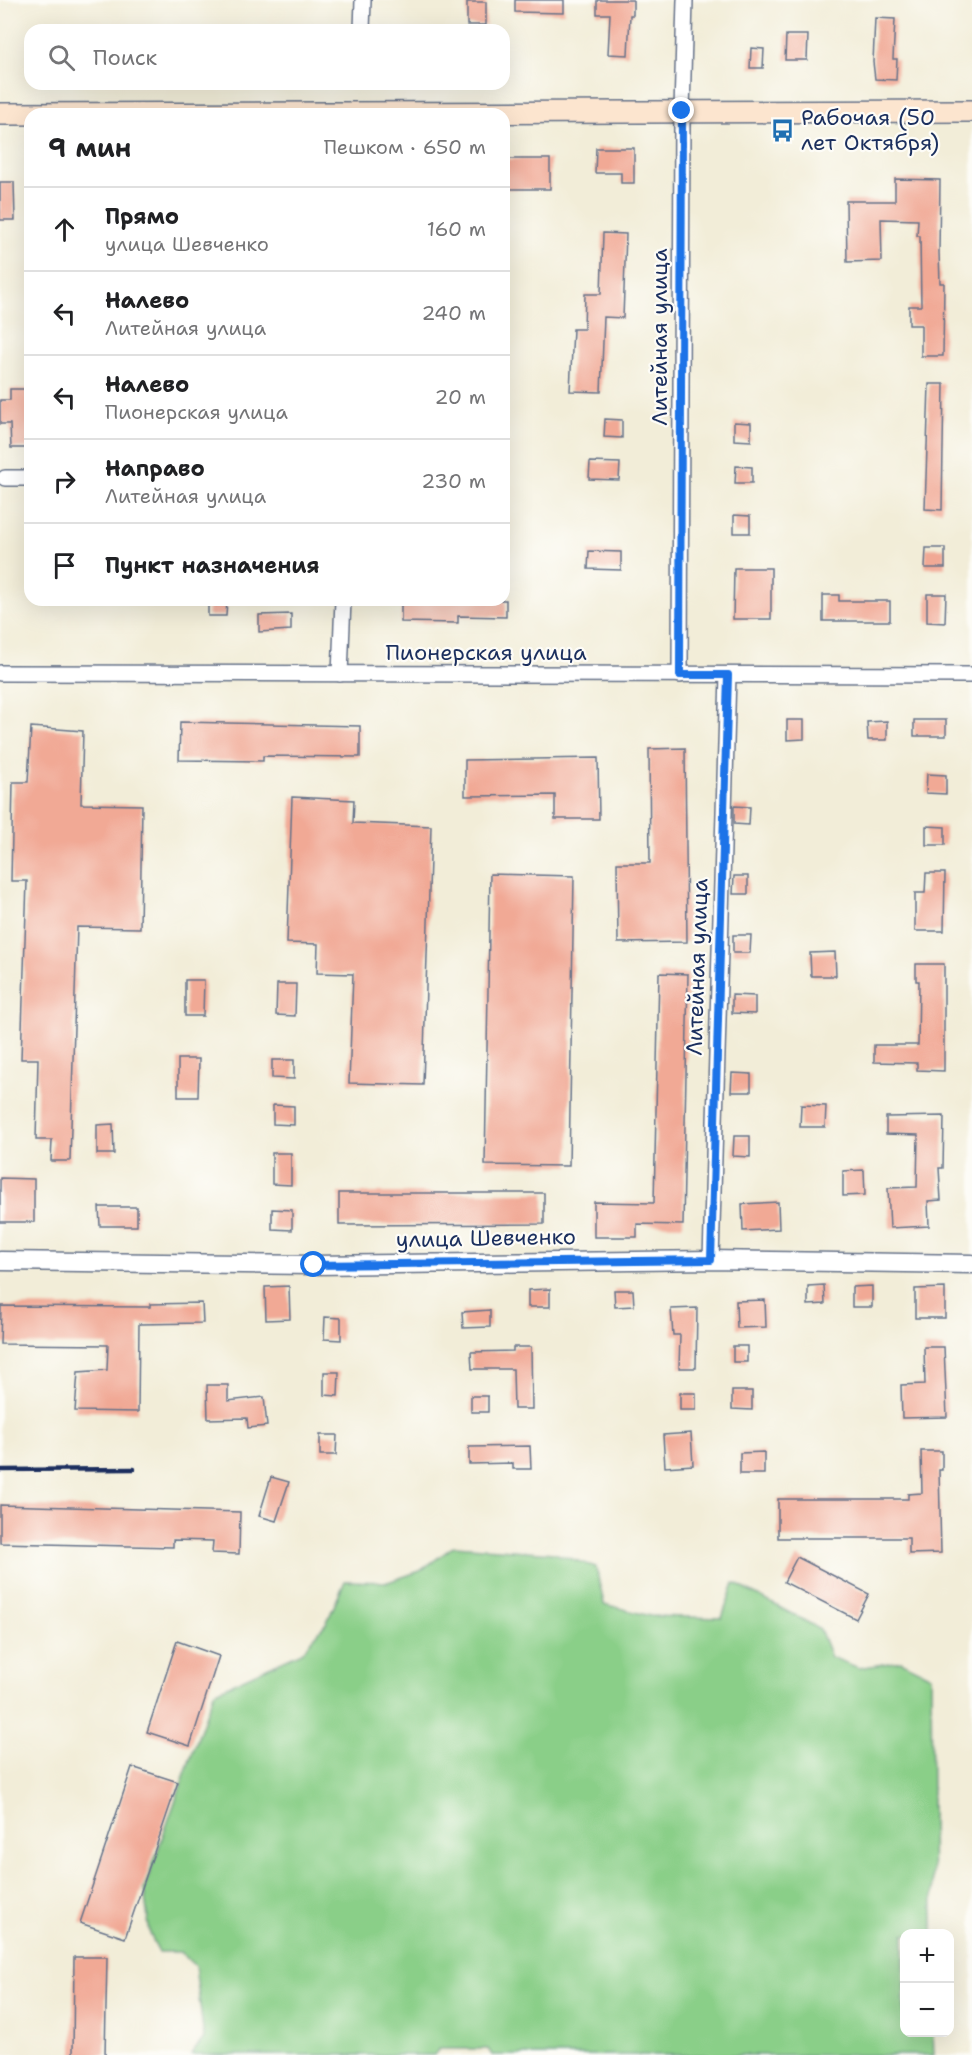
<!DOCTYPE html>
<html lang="ru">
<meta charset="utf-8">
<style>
body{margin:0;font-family:"Shantell Sans",sans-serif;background:#f6f6f6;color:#202124}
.controls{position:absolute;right:18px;bottom:18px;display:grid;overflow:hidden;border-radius:12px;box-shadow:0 6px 24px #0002}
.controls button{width:54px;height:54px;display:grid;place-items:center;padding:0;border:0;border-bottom:2px solid #e0e0e0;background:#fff;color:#202124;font:30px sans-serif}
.stop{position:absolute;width:18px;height:18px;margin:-14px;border:4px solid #1a73e8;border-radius:50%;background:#fff}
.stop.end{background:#1a73e8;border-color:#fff;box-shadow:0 2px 6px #0008}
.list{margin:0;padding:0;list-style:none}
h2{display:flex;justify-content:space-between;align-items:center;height:78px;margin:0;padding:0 24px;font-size:26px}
h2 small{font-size:20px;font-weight:400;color:#757577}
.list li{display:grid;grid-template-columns:39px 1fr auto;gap:18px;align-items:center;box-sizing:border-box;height:84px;padding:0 24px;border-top:2px solid #e0e0e0}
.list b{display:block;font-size:22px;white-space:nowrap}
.list p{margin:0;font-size:20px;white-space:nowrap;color:#757577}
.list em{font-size:20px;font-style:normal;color:#757577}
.icon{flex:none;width:33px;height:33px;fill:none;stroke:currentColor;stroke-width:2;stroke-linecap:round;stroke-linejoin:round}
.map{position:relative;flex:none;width:972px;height:2055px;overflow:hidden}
.search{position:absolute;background:#fff;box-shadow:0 6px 24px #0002;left:24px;top:24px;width:486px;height:66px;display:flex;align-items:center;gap:15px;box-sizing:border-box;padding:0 21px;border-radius:18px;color:#757577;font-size:22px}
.panel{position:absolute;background:#fff;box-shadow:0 6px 24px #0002;left:24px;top:108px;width:486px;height:498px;border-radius:18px}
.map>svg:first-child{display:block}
.green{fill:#8acf88;stroke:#527f73;stroke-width:1.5}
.building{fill:#f1a995}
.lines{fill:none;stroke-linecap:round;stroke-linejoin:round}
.minor-casing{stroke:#667289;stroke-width:18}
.tertiary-casing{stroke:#667289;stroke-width:21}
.secondary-casing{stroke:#667289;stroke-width:24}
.minor{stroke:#fff;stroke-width:15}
.tertiary{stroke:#fff;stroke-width:18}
.secondary{stroke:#fce5cf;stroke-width:21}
.rail{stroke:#1b2f5e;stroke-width:4.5}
.route{stroke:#1a73e8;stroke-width:8}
.labels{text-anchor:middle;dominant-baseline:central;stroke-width:4.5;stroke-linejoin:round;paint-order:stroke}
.poi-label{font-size:22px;fill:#1b2f5e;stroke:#fdfcf7;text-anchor:start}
.street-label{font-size:22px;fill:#1b2f5e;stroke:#fdfcf7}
</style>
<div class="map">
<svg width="972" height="2055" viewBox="0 0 972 2055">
<rect width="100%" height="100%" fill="#fdfcf7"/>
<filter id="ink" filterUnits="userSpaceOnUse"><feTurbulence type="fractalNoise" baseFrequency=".0167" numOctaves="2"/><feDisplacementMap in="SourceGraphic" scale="12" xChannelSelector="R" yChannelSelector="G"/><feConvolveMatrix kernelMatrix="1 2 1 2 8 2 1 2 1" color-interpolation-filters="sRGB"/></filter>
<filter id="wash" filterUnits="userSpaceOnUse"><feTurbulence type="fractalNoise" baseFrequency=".008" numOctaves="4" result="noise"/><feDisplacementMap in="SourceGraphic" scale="24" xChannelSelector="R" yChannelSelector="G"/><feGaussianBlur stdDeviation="1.35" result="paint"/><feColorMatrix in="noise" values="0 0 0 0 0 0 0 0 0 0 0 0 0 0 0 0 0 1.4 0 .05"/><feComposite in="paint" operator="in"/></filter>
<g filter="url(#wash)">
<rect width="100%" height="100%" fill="#f2edd8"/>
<!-- green -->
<path class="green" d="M 454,1546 L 554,1553 L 596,1567 L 604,1604 L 650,1616 L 722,1618 L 734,1583 L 820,1629 L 831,1657 L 859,1668 L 901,1661 L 931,1676 L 933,1933 L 904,1934 L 904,2032 L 933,2033 L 934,2055 L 492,2055 L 488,2049 L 439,2049 L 434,2055 L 191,2055 L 204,2038 L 195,1966 L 180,1952 L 159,1952 L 150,1934 L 144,1889 L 214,1692 L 302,1652 L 327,1622 L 345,1581 L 388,1582 L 420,1571 Z"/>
<g id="blocks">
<!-- building -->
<g class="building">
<path d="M 515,0 L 564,0 L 564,13 L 515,12 Z"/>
<path d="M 597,0 L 633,0 L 633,15 L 630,15 L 628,55 L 608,54 L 610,14 L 597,14 Z"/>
<rect x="467" y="2" width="19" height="23"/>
<path d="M 875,18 L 895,19 L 893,59 L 897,59 L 896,80 L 875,79 L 873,62 Z"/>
<path d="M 786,35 L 808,35 L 807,60 L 785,60 Z"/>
<path d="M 751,48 L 764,49 L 763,68 L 750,68 Z"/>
<path d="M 596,148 L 634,148 L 634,183 L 621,183 L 621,173 L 595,173 Z"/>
<rect x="504" y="159" width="46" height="30"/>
<path d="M 895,179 L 940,180 L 939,252 L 940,283 L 944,283 L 943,356 L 921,356 L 921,325 L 909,325 L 909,306 L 921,306 L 920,236 L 917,236 L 918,220 L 881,219 L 882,261 L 847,262 L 846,201 L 895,201 Z"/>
<path d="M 0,182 L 14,182 L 15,220 L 0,220 Z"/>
<path d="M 603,233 L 626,234 L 623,318 L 604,317 L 601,392 L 570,391 L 573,329 L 584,329 L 585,294 L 601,294 Z"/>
<path d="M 929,384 L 944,384 L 942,510 L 925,509 Z"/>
<path d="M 10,389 L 30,389 L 30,448 L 11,448 L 10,424 L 0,424 L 0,400 L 10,400 Z"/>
<path d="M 605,419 L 622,420 L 622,438 L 604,437 Z"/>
<path d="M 734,422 L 751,423 L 751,441 L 734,440 Z"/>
<path d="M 590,462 L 620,463 L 619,480 L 589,479 Z"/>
<path d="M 736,466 L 752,467 L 752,483 L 735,483 Z"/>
<path d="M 734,515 L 750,516 L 750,533 L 734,533 Z"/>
<path d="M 926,548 L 945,548 L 945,568 L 925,568 Z"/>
<path d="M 589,551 L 621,552 L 621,570 L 588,569 Z"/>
<path d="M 734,568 L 771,568 L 771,619 L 733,619 Z"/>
<path d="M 927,594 L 946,594 L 945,623 L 927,622 Z"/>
<path d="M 823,595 L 839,595 L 839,601 L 890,601 L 890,621 L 823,621 Z"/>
<path d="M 208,600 L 227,600 L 226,616 L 208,616 Z"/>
<path d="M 401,600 L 506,600 L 506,617 L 458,616 L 458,623 L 401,622 Z"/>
<path d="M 291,614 L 291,630 L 259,632 L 259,615 Z"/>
<path d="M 787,720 L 804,720 L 804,739 L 787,740 Z"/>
<rect x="914" y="720" width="32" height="16"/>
<path d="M 887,721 L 887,740 L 868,740 L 867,722 Z"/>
<path d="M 180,722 L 360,726 L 360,757 L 263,756 L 263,761 L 179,760 Z"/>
<path d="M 31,727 L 83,731 L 81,804 L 142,805 L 140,928 L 77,927 L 70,1161 L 51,1161 L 52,1140 L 36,1140 L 38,1059 L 21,1059 L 27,881 L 11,881 L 13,782 L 28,782 Z"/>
<path d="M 685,748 L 687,942 L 618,943 L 617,863 L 650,863 L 649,749 Z"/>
<path d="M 598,758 L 599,819 L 555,819 L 555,795 L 465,796 L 465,760 Z"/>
<path d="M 927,774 L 946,775 L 946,794 L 926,793 Z"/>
<path d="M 292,797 L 354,800 L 353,823 L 431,826 L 423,1085 L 349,1083 L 353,974 L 317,973 L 318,944 L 287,943 Z"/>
<path d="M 734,806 L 750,807 L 749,825 L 734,824 Z"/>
<path d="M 926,826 L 945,827 L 945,845 L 926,845 Z"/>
<path d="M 926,873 L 945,873 L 944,931 L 915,931 L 915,893 L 925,893 Z"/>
<path d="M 490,874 L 574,876 L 569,1166 L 485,1165 Z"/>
<path d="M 734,876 L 748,876 L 748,894 L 733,894 Z"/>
<path d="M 733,935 L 751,935 L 750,953 L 733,953 Z"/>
<path d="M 835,952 L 836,976 L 811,976 L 810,953 Z"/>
<path d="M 916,964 L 944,964 L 944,1071 L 917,1070 L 917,1063 L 874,1062 L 874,1045 L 918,1045 L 919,981 L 916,981 Z"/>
<path d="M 659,973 L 688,974 L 683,1225 L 637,1224 L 637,1237 L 594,1237 L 594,1202 L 654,1203 Z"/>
<path d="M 185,980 L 204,980 L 203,1016 L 185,1016 Z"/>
<path d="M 277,984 L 296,984 L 295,1016 L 276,1015 Z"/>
<path d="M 732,995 L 755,996 L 755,1014 L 732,1013 Z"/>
<path d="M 178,1059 L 199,1059 L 198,1097 L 178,1097 Z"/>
<path d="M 272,1060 L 294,1060 L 294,1079 L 272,1078 Z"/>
<path d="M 732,1073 L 751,1074 L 751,1092 L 731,1092 Z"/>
<path d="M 273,1105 L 294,1106 L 294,1125 L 273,1124 Z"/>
<path d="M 801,1105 L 826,1106 L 825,1127 L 800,1127 Z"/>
<path d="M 944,1116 L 943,1168 L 939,1168 L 941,1200 L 928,1201 L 929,1226 L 890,1228 L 888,1188 L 917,1187 L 918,1135 L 886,1134 L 886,1117 Z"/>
<path d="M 113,1124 L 114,1154 L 97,1154 L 97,1125 Z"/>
<path d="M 734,1136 L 750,1136 L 750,1157 L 733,1156 Z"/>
<path d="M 272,1153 L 291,1153 L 291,1185 L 272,1184 Z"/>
<path d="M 864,1170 L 865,1195 L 843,1196 L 843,1171 Z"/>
<path d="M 0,1178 L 34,1179 L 34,1222 L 0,1222 Z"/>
<path d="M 339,1193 L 544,1193 L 544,1224 L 339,1225 Z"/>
<path d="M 778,1202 L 779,1229 L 743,1231 L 742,1204 Z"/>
<path d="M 99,1207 L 137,1207 L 137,1226 L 100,1226 Z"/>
<path d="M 272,1209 L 292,1210 L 292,1230 L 272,1229 Z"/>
<path d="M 824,1285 L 825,1304 L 808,1305 L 808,1286 Z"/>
<path d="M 289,1286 L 290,1319 L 266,1320 L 265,1287 Z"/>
<path d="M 872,1286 L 872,1307 L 852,1307 L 852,1287 Z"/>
<path d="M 945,1288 L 945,1318 L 915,1318 L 915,1289 Z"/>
<path d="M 550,1289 L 550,1307 L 528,1307 L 528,1290 Z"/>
<path d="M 614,1290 L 633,1290 L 634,1306 L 615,1307 Z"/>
<path d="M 765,1300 L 766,1327 L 737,1328 L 736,1301 Z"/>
<path d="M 202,1303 L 203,1323 L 139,1324 L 138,1412 L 75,1411 L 78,1372 L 107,1370 L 108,1345 L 0,1344 L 1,1306 L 150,1307 L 150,1304 Z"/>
<path d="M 697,1308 L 696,1368 L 679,1368 L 680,1335 L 673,1335 L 671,1309 Z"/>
<path d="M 490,1310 L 490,1327 L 463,1328 L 462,1312 Z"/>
<path d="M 325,1317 L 341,1318 L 341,1340 L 324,1339 Z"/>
<rect x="733" y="1346" width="14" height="16"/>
<path d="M 513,1347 L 531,1347 L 532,1409 L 514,1409 L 513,1369 L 472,1369 L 471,1352 L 513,1351 Z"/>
<path d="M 924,1347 L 944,1347 L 947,1417 L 902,1418 L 901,1385 L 925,1384 Z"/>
<path d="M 324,1372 L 339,1372 L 338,1396 L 324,1395 Z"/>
<path d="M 207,1385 L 228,1385 L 228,1401 L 264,1397 L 267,1426 L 248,1428 L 247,1418 L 208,1419 Z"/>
<path d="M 732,1391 L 752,1391 L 752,1410 L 732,1409 Z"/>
<rect x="680" y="1393" width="16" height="17"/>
<rect x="471" y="1396" width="17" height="16"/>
<path d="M 691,1433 L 693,1465 L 665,1467 L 663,1435 Z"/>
<path d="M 320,1435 L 337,1435 L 336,1455 L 320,1455 Z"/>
<path d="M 530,1446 L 531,1469 L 513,1469 L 513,1463 L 469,1464 L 469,1447 Z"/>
<path d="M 921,1451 L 942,1451 L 942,1470 L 939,1470 L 941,1553 L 909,1554 L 909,1538 L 778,1538 L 778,1499 L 908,1499 L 908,1494 L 922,1493 Z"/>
<path d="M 764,1452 L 764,1474 L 740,1474 L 740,1453 Z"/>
<path d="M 271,1477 L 289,1482 L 276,1521 L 259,1516 Z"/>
<path d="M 0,1505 L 240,1512 L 239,1554 L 212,1553 L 213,1541 L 173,1540 L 173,1547 L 0,1543 Z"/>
<path d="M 797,1557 L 869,1594 L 856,1619 L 784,1582 Z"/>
<path d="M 177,1641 L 219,1656 L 190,1746 L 147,1732 Z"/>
<path d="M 132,1767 L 178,1782 L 125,1938 L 80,1923 Z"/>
<path d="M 74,1957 L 107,1957 L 105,2055 L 73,2055 Z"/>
</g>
</g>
</g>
<g filter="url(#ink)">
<use href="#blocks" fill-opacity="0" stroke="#667289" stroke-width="1.5"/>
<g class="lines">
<defs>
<g id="minor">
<path d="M 362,30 L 363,0"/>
<path d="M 5,478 L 30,478"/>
<path d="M 0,673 L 972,675"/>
<path d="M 340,674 L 343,600"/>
<path d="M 680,675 L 682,111 L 685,0"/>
<path d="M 711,1260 L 728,675"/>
</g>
<path id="tertiary" d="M 0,1261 L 314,1265 L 711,1260 L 972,1264"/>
<path id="secondary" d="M 0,114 L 972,111"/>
</defs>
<!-- minor casing -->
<use href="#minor" class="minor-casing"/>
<!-- tertiary casing -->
<use href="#tertiary" class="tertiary-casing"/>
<!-- secondary casing -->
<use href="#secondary" class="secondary-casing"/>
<!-- minor -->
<use href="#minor" class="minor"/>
<!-- tertiary -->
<use href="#tertiary" class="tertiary"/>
<!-- secondary -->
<use href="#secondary" class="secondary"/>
<!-- rail -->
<path class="rail" d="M 0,1470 L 134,1469"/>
</g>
</g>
<g class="lines" filter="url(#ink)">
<!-- route -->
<path class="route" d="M 314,1265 L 711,1260 L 728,675 L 680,675 L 682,111"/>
</g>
<!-- icons -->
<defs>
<symbol id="bus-bare" viewBox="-9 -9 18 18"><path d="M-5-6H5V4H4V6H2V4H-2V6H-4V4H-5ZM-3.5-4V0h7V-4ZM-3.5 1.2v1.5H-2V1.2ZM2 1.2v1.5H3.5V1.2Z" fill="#1f6fb2" stroke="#fdfcf7" stroke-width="2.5" paint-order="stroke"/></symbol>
</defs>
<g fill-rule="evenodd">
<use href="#bus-bare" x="766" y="114" width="33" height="33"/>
</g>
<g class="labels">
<!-- poi labels -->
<g class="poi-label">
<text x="801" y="117">Рабочая (50<tspan x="801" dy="25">лет Октября)</tspan></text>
</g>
<!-- street labels -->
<g class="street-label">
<text transform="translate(659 337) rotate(-90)">Литейная улица</text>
<text x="486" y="652">Пионерская улица</text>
<text transform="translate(697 967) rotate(-88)">Литейная улица</text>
<text transform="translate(486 1238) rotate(-1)">улица Шевченко</text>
</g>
</g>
</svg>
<div class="controls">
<button>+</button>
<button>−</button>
</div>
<div class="stop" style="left:314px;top:1265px"></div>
<div class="stop end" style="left:682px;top:111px"></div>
<div class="search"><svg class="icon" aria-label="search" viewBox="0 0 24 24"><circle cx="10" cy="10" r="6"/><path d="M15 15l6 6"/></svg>Поиск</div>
<section class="panel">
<h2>9 мин<small>Пешком · 650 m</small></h2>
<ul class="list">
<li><svg class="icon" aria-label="ahead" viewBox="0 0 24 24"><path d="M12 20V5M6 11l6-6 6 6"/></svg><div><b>Прямо</b><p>улица Шевченко</p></div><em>160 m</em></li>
<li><svg class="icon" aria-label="left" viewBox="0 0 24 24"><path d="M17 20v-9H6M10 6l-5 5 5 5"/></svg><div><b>Налево</b><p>Литейная улица</p></div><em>240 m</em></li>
<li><svg class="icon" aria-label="left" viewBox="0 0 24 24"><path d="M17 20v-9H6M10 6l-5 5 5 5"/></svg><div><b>Налево</b><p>Пионерская улица</p></div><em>20 m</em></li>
<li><svg class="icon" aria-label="right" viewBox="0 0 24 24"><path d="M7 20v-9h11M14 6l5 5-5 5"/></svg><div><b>Направо</b><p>Литейная улица</p></div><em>230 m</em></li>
<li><svg class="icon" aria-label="arrive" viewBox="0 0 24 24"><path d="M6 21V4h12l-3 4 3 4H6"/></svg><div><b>Пункт назначения</b></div></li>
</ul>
</section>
</div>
